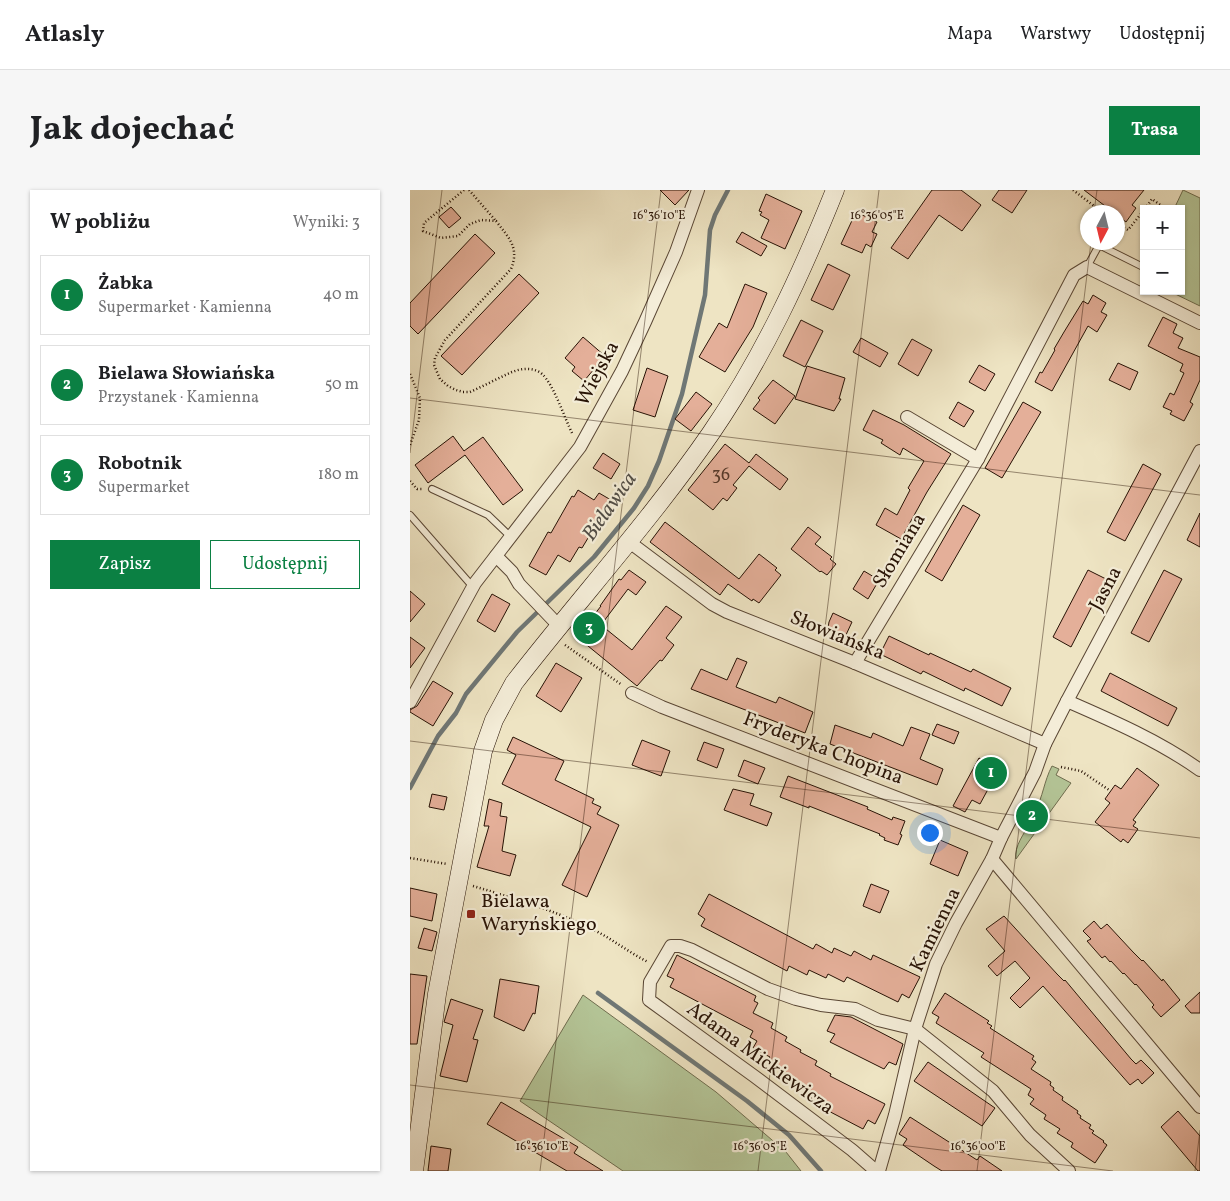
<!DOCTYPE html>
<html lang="pl">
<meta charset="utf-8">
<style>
body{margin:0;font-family:Vollkorn,serif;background:#f6f6f6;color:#202124}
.controls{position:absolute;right:15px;top:15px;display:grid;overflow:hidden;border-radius:0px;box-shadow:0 1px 4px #0004}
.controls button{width:45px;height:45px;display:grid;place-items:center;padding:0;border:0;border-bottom:1px solid #e0e0e0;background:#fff;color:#202124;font:25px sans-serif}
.compass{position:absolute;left:670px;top:15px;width:45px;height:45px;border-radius:50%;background:#fff;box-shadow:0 1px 4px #0004;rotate:187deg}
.you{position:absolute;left:519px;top:642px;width:18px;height:18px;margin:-12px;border:4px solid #fff;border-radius:50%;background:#1a73e8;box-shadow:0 0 0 8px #1a73e833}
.badge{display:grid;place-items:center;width:32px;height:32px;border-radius:50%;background:#0b8043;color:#fff;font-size:16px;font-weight:700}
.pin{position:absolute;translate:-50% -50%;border:2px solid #fff;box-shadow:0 1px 5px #0006}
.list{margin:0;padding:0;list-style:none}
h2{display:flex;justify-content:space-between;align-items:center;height:65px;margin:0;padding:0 20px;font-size:21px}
h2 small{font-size:16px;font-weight:400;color:#757577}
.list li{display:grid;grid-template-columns:32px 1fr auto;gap:15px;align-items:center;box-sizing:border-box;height:80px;margin:0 10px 10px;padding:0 10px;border:1px solid #e0e0e0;border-radius:0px}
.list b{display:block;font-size:19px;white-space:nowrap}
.list p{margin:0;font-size:16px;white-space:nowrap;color:#757577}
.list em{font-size:16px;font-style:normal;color:#757577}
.actions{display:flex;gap:10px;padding:15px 20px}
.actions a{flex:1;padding:11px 0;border:1px solid #0b8043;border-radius:0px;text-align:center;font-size:18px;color:#0b8043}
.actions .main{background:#0b8043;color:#fff}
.map{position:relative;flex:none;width:790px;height:981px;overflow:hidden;border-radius:0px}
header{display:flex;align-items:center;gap:30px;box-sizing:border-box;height:70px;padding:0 25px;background:#fff;border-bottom:1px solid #e0e0e0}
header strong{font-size:24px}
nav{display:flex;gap:28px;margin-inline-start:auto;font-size:18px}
.intro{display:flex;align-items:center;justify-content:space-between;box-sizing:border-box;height:120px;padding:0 30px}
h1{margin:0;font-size:35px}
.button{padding:12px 22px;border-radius:0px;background:#0b8043;color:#fff;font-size:18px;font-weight:700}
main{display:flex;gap:30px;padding:0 30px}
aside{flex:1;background:#fff;border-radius:0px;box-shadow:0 1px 4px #0004}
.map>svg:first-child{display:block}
.green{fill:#b4c597;stroke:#6e6c4e}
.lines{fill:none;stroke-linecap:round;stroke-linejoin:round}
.stream{stroke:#6f7775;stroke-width:4.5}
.building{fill:#e4af99;stroke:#271205}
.service-casing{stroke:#594634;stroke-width:8}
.minor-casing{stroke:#594634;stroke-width:14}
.secondary-casing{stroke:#271205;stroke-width:19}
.path{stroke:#271205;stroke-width:2.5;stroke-dasharray:1 2.5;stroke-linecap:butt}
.service{stroke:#f4edd8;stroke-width:6}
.minor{stroke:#f4edd8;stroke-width:12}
.secondary{stroke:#f4edd8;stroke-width:18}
.ticks{fill:none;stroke:#271205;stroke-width:1;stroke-opacity:0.45}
.poi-dot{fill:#8f2418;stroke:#f4edd8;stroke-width:2}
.labels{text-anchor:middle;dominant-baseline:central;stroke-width:4.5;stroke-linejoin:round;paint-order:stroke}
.number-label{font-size:18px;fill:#56392a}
.street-label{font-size:20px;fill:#271205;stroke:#f4edd8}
.poi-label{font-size:20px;fill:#271205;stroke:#f4edd8;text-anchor:start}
.water-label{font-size:21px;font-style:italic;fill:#514d46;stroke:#f4edd8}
.ticks-label{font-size:12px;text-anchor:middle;fill:#271205;stroke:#f4edd8;stroke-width:4.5;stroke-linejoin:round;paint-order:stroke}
</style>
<header>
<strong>Atlasly</strong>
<nav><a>Mapa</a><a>Warstwy</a><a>Udostępnij</a></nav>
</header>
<div class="intro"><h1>Jak dojechać</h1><a class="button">Trasa</a></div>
<main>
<aside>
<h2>W pobliżu<small>Wyniki: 3</small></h2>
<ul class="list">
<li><span class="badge">1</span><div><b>Żabka</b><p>Supermarket · Kamienna</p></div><em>40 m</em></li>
<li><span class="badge">2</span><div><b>Bielawa Słowiańska</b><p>Przystanek · Kamienna</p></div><em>50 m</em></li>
<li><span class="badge">3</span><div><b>Robotnik</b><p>Supermarket</p></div><em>180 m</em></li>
</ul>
<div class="actions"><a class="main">Zapisz</a><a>Udostępnij</a></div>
</aside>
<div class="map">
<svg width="790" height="981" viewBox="0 0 790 981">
<rect width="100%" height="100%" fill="#eee4c3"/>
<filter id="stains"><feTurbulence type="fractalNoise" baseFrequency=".004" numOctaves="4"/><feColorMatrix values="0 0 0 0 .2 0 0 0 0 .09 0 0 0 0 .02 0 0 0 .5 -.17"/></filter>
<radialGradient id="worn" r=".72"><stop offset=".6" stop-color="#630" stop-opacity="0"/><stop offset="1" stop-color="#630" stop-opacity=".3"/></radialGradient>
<!-- green -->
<g class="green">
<path d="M 773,0 L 790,8 L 790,116 L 759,101 L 771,101 L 771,19 L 764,19 Z"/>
<path d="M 642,576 L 649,579 L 646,585 L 661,593 L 606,669 C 604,656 614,644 620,633 L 623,634 L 629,623 L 625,621 C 633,607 634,591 642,576 Z"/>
<path d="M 173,805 L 306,902 L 376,962 L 391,981 L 213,981 L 110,911 Z"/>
</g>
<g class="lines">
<!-- stream -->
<g class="stream">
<path d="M 0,598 L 28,546 L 46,523 L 56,504 L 107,442 L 184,367 L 224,318 L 238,296 L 249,271 L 272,204 L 295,105 L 300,40 L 305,25 L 318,0"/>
<path d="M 188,803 L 337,911 L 379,945 L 411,981"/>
</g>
</g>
<!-- building -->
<g class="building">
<path d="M 250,0 L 279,0 L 265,15 Z"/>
<path d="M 522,0 L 551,0 L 571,15 L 552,41 L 529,25 L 498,69 L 481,58 Z"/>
<path d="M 589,0 L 617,0 L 602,23 L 582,10 Z"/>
<path d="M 674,0 L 734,0 L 722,15 L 726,18 L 716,32 L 708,26 L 708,22 L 703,22 Z"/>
<path d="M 356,4 L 392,21 L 375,59 L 351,48 L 359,30 L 350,25 L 352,22 L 349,21 Z"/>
<path d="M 41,17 L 51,28 L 39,38 L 29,27 Z"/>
<path d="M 446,22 L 467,32 L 462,42 L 467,44 L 461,57 L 456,54 L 452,63 L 431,54 Z"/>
<path d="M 332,42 L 357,56 L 351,66 L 326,52 Z"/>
<path d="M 65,44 L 85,63 L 8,144 L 0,136 L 0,113 Z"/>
<path d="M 418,74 L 440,85 L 423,120 L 401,110 Z"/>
<path d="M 109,84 L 129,103 L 52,185 L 31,166 Z"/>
<path d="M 335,94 L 357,103 L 343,137 L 315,182 L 289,167 L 309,133 L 317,138 Z"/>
<path d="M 683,105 L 696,113 L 691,122 L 697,125 L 687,142 L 678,136 L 642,201 L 625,192 L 630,182 L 632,183 L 645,160 L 644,159 L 654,142 L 673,111 L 678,114 Z"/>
<path d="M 753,127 L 767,134 L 763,143 L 773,148 L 768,158 L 790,167 L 790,190 L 780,212 L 783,214 L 774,231 L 760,224 L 762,221 L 753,217 L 760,203 L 764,205 L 774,183 L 770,181 L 773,174 L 738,156 Z"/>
<path d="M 391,130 L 413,141 L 395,177 L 373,166 Z"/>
<path d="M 173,147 L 195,166 L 174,191 L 162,181 L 165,177 L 155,168 Z"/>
<path d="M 451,148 L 478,163 L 470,177 L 443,162 Z"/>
<path d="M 502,149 L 522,160 L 508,186 L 488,174 Z"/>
<path d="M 708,173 L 728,182 L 720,200 L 699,190 Z"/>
<path d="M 569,175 L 585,184 L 575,201 L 559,192 Z"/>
<path d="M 397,176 L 435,188 L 429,209 L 431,209 L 424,221 L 385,209 Z"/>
<path d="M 237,178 L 258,186 L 245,227 L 223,220 Z"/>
<path d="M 363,190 L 385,206 L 365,234 L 343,219 L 350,210 L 348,208 Z"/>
<path d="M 286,202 L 302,214 L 281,241 L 265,229 Z"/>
<path d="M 548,212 L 564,221 L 554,237 L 539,228 Z"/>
<path d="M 613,212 L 631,222 L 592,288 L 575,278 Z"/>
<path d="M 463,220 L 494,235 L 541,264 L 517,302 L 491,349 L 466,335 L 475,318 L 487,325 L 500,300 L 498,298 L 514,271 L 493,258 L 490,265 L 471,253 L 473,250 L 453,240 Z"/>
<path d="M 43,246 L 54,261 L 73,247 L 113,300 L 93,315 L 55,265 L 18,293 L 5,275 Z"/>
<path d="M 315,254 L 339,273 L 346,264 L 378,289 L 370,300 L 339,276 L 323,295 L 327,298 L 317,311 L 313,308 L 303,320 L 278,300 Z"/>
<path d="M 193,263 L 210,274 L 201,289 L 183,278 Z"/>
<path d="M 733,274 L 751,284 L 715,351 L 697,342 Z"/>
<path d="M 168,300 L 184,310 L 189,303 L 201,310 L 172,358 L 169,357 L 160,372 L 148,365 L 136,385 L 119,376 L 138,342 L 141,343 L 162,306 L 164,307 Z"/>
<path d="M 553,315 L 570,325 L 532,391 L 515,381 Z"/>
<path d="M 790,323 L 790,357 L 777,350 Z"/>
<path d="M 255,332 L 329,389 L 349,364 L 367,378 L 365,380 L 371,385 L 349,413 L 343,409 L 342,411 L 318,394 L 310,405 L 240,352 Z"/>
<path d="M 398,337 L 411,347 L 405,354 L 422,367 L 420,369 L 426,374 L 417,385 L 411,381 L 410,382 L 381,359 Z"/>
<path d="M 219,380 L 236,392 L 226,405 L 218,399 L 191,435 L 222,460 L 256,416 L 272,427 L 256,448 L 264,455 L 252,471 L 250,470 L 227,496 L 167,447 L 191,416 L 190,416 L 209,389 L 211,390 Z"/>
<path d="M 678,380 L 696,389 L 661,457 L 643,447 Z"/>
<path d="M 754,380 L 772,389 L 739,452 L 721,443 Z"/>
<path d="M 454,381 L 469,390 L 458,409 L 443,399 Z"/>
<path d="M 0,401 L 15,414 L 0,432 Z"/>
<path d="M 82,404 L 100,414 L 85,442 L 67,431 Z"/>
<path d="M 423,423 L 442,432 L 435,447 L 418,438 L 419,432 Z"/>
<path d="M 479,446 L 519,465 L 520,463 L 561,482 L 563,479 L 601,498 L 592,516 L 555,498 L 554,501 L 513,481 L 511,484 L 470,464 Z"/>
<path d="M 0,447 L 15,458 L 0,478 Z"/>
<path d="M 327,468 L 337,472 L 326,497 L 366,513 L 369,507 L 403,522 L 395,543 L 281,499 L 291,479 L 317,490 Z"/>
<path d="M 146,473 L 172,488 L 151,522 L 126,506 Z"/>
<path d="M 700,483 L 767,518 L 758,536 L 691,501 Z"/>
<path d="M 23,491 L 43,503 L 23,536 L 0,522 L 0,520 L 7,516 Z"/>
<path d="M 527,534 L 549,542 L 544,554 L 522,545 Z"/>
<path d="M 425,535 L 461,548 L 463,543 L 493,556 L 501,537 L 520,544 L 510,569 L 533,579 L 527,595 L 420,554 Z"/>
<path d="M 103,547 L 154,571 L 145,590 L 184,609 L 182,613 L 191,617 L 187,624 L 209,635 L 177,707 L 152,695 L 181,637 L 92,594 L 106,565 L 97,560 Z"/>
<path d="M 232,550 L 260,561 L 251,586 L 222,575 Z"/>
<path d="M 294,552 L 314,559 L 307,578 L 287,570 Z"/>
<path d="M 569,568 L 589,579 L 570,614 L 562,610 L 555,622 L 543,616 Z"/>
<path d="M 334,570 L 355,578 L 348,594 L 328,586 Z"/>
<path d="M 727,578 L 749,595 L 723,630 L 726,632 L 723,636 L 728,639 L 718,653 L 713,649 L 711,652 L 685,632 L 700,613 L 695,609 L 705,595 L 711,599 Z"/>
<path d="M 378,586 L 458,617 L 457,619 L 482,630 L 483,627 L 495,631 L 490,644 L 492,645 L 488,655 L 474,650 L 475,648 L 469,645 L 470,644 L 399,616 L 399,618 L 370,607 Z"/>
<path d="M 323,599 L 344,604 L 340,615 L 362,623 L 357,636 L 314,620 Z"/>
<path d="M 22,604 L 37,607 L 34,620 L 19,617 Z"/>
<path d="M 79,609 L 92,613 L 90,626 L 97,627 L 92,661 L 106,665 L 100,686 L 67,677 L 79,636 L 74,636 Z"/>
<path d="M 530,650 L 558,662 L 548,686 L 520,674 Z"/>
<path d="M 461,694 L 479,701 L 470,723 L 453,716 Z"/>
<path d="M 0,698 L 27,704 L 22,731 L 0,726 Z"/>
<path d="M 299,704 L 403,759 L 406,754 L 422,763 L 424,758 L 441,766 L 444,761 L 461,770 L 463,765 L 510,787 L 499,808 L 492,804 L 488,812 L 437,787 L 434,792 L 418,784 L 416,788 L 399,780 L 397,785 L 379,776 L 377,781 L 291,736 L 295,729 L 288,724 Z"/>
<path d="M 594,726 L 647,784 L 654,791 L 655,790 L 721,869 L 726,874 L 731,870 L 744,883 L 732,894 L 728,889 L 720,895 L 633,796 L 610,818 L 600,808 L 620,788 L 605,771 L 587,786 L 578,776 L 595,761 L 576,739 Z"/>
<path d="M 684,731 L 691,739 L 697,734 L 723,762 L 732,771 L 733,770 L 752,791 L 753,789 L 770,810 L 751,827 L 742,817 L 744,815 L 726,794 L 725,795 L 714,783 L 713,784 L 701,771 L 700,772 L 695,766 L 692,768 L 677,751 L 681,749 L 673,741 Z"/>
<path d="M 14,738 L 27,742 L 22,761 L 8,758 Z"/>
<path d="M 267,765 L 346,806 L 344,811 L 348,813 L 343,823 L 363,833 L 361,838 L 377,847 L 375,851 L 391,860 L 390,862 L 407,871 L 405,875 L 421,884 L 420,886 L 475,914 L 465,934 L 458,930 L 453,939 L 409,916 L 411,914 L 401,909 L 404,904 L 387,896 L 389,893 L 372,885 L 374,880 L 357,871 L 360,867 L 343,858 L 347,851 L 340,847 L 343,841 L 260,797 L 264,789 L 257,786 Z"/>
<path d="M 0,784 L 17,786 L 7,854 L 0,854 Z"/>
<path d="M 90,789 L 129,796 L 125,824 L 123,823 L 114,841 L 84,827 Z"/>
<path d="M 790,802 L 790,823 L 781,823 L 775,816 Z"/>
<path d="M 535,803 L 579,831 L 577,833 L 582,836 L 580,838 L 624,866 L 622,869 L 626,872 L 621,879 L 641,892 L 640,895 L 644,898 L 643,900 L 653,907 L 652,910 L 668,921 L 667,923 L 671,926 L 670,928 L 681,935 L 679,938 L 684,941 L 682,943 L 694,951 L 693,952 L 697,955 L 685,973 L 661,957 L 663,953 L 647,943 L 650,939 L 634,929 L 636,925 L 620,914 L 624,909 L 618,905 L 621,899 L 571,867 L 574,863 L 526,833 L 529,827 L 522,823 Z"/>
<path d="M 41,809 L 73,820 L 63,849 L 68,850 L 57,892 L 30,886 L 43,835 L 34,832 Z"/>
<path d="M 425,825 L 441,827 L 493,854 L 486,875 L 479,872 L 474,879 L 420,852 L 425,844 L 417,841 Z"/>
<path d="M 518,872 L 585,918 L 572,936 L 504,891 Z"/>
<path d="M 91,912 L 168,957 L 164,963 L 193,981 L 157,981 L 77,934 Z"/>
<path d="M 768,921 L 790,946 L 790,981 L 788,981 L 751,937 Z"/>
<path d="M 500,927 L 567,970 L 570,966 L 592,981 L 532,981 L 524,976 L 493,955 L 497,949 L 489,944 Z"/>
<path d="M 21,956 L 41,959 L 38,981 L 18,981 Z"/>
</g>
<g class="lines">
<defs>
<g id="service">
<path d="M 677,77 L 689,55 L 731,76"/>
<path d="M 22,299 L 78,325 L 101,347"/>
<path d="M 0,325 L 63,397"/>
</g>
<g id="minor">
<path d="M 497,227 L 568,269"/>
<path d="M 218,351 L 302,414 L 317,422 L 445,473 L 635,554"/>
<path d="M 86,366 L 102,382 L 109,394 L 149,436"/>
<path d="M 445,473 L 568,269 L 664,85 L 677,77 L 790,133"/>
<path d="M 222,503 L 252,517 L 591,648"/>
<path d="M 657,511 C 703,531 749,551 790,580"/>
<path d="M 0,512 L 65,393 L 170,257 L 212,181 L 235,132 L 266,62 L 288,0"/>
<path d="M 582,669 L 790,917"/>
<path d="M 466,981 L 442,960 L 344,886 L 239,810 L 240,792 L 261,756 L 270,756 L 282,760 L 358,799 L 386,809 L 411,815 L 445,819 L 468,830 L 505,839 L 583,901 L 620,945 L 659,981"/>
<path d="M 469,981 L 485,925 L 505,839 L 526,774 L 546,733 L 582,669 L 591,648 L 625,582 L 635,554 L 657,511 L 790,261"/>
</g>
<path id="secondary" d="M 4,981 L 27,804 L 73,561 L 84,530 L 104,493 C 169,409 241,330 301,243 C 353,167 391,85 425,0"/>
</defs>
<!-- service casing -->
<use href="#service" class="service-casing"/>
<!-- minor casing -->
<use href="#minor" class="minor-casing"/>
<!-- secondary casing -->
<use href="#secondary" class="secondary-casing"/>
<!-- path -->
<g class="path">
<path d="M 54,0 L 14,33 L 13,41 L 31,48 L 48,46 L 60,34 L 71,30 L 86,31 C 98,47 110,57 101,79 L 35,150 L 25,168 L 24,175 L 30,189 L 38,196 L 46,200 L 53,202 L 60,202 C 74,196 88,188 102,182 C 112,178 124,177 132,184 C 143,193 155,229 162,243"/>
<path d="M 59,0 L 86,31"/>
<path d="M 663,0 L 692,22"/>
<path d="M 735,19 L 742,9 L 756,19"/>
<path d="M 708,34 L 718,40 L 734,20"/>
<path d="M 0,184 L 10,208 L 9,230 L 0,255"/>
<path d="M 0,291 L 7,299 L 12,299"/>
<path d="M 155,455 L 212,495"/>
<path d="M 651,577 L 671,581 L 699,600"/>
<path d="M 0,668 L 37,674"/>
<path d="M 63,696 C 103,708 144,720 182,739 C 201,748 218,762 238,772"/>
</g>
<!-- service -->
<use href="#service" class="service"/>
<!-- minor -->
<use href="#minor" class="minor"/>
<!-- secondary -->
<use href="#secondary" class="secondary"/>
</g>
<!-- ticks -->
<path class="ticks" d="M 684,22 L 687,0M 0,208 L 790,305M 0,263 L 32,0M 0,551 L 790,648M 0,895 L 703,981M 130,981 L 251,0M 348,981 L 469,0M 567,981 L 681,52M 785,981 L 790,940"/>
<!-- markers -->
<rect class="poi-dot" x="56" y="719" width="10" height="10" rx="2.5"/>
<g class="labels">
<!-- number labels -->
<g class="number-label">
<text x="311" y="285">36</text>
</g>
<!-- street labels -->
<g class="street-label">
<text transform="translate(188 184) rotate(-62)">Wiejska</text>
<text transform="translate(490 361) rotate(-59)">Słomiana</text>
<text transform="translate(696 399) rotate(-62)">Jasna</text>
<text transform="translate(427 446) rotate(22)">Słowiańska</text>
<text transform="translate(413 559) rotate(21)">Fryderyka Chopina</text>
<text transform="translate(526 740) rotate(-64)">Kamienna</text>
<text transform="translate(350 869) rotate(36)">Adama Mickiewicza</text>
</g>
<!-- poi labels -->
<g class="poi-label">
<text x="71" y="712">Bielawa<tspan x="71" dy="23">Waryńskiego</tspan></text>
</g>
<!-- water labels -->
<g class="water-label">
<text transform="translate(200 317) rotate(-55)">Bielawica</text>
</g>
</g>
<g class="ticks-label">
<text x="249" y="29">16°36'10"E</text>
<text x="467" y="29">16°36'05"E</text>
<text x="132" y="960">16°36'10"E</text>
<text x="350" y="960">16°36'05"E</text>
<text x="568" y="960">16°36'00"E</text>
</g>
<rect width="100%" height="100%" filter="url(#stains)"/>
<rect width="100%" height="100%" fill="url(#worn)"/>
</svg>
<div class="controls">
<button>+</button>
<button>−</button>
</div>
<svg class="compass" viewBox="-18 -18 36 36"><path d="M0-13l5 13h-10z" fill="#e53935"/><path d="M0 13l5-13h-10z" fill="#757577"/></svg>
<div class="you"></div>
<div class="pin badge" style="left:581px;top:583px">1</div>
<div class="pin badge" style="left:622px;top:626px">2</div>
<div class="pin badge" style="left:179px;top:438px">3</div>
</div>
</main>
